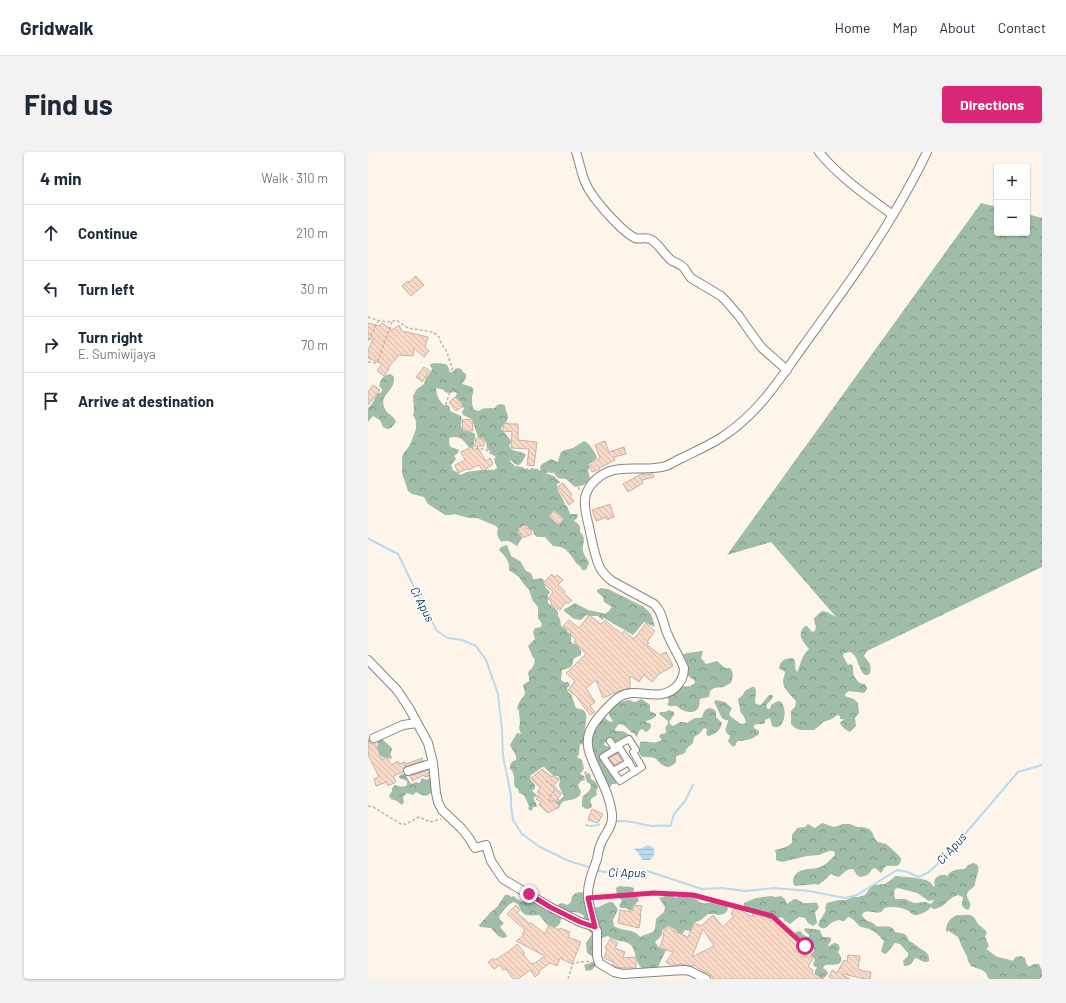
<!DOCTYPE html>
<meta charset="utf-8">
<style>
body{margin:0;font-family:Barlow,sans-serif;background:#f2f2f3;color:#1f2937}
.controls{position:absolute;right:12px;top:12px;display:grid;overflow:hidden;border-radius:4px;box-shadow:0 1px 3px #0004}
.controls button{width:36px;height:36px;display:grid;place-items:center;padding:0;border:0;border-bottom:1px solid #e0e1e3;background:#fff;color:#1f2937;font:20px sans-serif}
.stop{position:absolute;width:12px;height:12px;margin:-9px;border:3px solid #db2777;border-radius:50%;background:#fff}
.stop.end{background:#db2777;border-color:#fff;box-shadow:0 1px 4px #0008}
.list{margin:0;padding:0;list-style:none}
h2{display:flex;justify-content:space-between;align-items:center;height:52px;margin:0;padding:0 16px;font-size:17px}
h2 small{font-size:13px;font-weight:400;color:#747a83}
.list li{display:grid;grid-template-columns:26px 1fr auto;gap:12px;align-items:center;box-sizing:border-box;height:56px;padding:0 16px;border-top:1px solid #e0e1e3}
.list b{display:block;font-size:15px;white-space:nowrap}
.list p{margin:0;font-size:13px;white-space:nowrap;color:#747a83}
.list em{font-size:13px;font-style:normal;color:#747a83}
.icon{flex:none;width:22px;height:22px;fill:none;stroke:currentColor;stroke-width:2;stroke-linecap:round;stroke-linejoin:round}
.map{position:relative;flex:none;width:674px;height:827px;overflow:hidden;border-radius:4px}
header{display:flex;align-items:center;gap:24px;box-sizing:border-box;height:56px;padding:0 20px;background:#fff;border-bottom:1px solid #e0e1e3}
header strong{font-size:19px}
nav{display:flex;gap:22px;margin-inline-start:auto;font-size:14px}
.intro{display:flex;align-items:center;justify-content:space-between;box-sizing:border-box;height:96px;padding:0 24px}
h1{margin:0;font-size:28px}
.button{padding:10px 18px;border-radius:4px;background:#db2777;color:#fff;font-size:14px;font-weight:700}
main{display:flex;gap:24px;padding:0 24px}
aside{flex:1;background:#fff;border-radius:4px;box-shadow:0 1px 3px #0004}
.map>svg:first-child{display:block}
.forest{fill:url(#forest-crowns);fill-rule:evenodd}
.water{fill:url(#water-rules)}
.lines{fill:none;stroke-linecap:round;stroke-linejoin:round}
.stream{stroke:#b8daee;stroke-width:2}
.building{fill:url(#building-back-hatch);stroke:#c1b5ae;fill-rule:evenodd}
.pedestrian-casing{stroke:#8d857c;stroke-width:8}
.minor-casing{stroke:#8d857c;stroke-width:10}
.path{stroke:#bdb6ae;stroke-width:1.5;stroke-dasharray:3 2;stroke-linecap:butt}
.pedestrian{stroke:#fff;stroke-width:6}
.minor{stroke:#fff;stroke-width:8}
.route{stroke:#db2777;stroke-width:5}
.labels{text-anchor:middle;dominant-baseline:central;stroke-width:3.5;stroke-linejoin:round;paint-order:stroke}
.water-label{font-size:12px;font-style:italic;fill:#063449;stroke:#fff}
</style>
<header>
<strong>Gridwalk</strong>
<nav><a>Home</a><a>Map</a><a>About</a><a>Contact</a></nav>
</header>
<div class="intro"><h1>Find us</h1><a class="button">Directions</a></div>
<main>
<aside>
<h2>4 min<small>Walk · 310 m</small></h2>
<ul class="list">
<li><svg class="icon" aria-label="ahead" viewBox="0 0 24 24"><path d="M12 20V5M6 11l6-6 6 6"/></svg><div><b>Continue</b></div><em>210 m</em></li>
<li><svg class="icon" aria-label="left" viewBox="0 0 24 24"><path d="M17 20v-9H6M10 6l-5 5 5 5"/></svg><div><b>Turn left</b></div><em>30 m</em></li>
<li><svg class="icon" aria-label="right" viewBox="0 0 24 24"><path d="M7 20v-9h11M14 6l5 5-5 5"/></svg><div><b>Turn right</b><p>E. Sumiwijaya</p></div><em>70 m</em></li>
<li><svg class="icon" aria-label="arrive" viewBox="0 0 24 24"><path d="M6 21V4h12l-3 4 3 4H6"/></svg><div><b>Arrive at destination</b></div></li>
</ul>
</aside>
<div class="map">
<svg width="674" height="827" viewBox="0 0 674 827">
<defs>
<pattern id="forest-crowns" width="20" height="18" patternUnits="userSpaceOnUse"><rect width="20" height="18" fill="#9fbda8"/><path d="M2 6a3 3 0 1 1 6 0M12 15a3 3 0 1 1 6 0" fill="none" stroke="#829a89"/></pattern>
<pattern id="water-rules" width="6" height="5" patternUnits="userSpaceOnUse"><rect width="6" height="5" fill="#b8daee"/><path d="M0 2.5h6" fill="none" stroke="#9fbccc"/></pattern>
<pattern id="building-back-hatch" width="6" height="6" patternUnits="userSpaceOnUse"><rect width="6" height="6" fill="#f9d9c5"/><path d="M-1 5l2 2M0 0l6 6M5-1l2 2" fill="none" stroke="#d6bbaa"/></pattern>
</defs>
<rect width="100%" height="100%" fill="#fdf4ea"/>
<!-- forest -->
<g class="forest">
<path d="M 613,51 L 629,55 L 629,81 L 659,81 L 659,62 L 674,66 L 674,415 L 499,499 L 496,504 C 501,510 504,513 502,521 L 500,523 L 497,523 C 489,516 491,504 482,500 L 476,501 L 475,504 L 480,513 L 483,512 L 485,514 C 485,522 485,525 492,531 L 497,532 L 499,536 L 498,539 L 496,541 L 481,539 L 478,541 L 477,544 L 486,547 L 490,551 L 491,561 L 487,566 L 488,574 L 482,580 C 477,578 474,575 472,571 L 476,567 L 472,567 L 472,564 L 469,563 L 464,567 L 455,570 L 451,574 L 446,578 L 432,578 L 427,576 L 423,572 L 423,559 L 427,555 L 428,549 C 424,545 415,536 415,530 C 415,526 417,523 417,520 L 411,516 C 412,509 417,506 424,506 C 430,509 425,515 429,520 C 432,515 433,507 436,503 C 437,501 439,499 441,497 C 435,489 428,483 437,474 L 439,474 L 444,480 L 447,479 L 448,474 L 446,469 L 446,466 L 454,459 L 459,460 L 468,465 L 403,390 L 359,403 Z"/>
<path d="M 66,211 L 77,212 L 80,214 L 82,221 L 86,219 L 87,217 L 90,216 L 93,217 L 95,220 L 98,222 L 98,226 L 94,232 L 104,235 C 107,240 104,241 104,246 C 104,249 104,253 105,256 L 107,258 L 111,259 C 115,255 121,257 127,256 L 129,253 L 133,252 C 138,253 137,254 138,259 C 139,261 140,263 140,265 C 140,270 135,272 133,277 L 142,287 L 143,290 L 141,294 L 143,297 C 148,300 154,299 158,303 L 154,310 L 151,313 L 147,312 L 144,309 L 141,308 L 145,313 L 148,315 L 152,315 L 161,318 L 164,316 L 173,319 L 172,315 L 174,312 L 183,307 L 190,310 C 193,297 194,299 205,296 C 209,294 212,291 216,289 C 221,291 228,301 229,306 L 222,311 L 222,315 L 220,318 L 222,327 C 218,333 213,334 207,335 L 198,327 L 190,326 L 185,320 L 177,321 L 186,324 L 192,330 L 192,331 L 189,332 C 188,340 196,345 197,353 L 199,354 L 202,362 L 210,362 L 209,366 L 206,369 C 211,372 213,374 212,380 C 219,386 214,391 215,399 C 216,404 220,407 221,411 L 218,418 L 214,418 L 213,415 L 208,411 L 202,402 L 197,397 L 193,395 L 185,394 L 177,385 L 169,385 L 166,382 L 165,379 L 157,373 L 152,376 L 150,380 L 154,386 L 149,394 C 142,390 141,387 133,390 C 130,385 128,383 130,377 L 128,374 L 109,366 L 101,366 L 86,362 L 83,363 L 77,363 L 60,352 L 56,345 L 44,342 L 40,339 L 34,321 L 34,306 L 35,302 L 42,293 L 48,277 L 48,269 L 45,263 L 46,260 L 45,244 L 49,237 L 56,232 L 58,226 L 63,220 L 64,217 L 62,213 L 63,212 ZM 69,236 L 76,238 L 77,240 L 81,241 L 87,240 L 89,242 L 87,245 L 93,250 L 96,257 L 94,260 L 95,263 L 104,267 L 110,285 L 113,286 L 118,290 L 119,297 L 122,299 L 122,301 L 126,304 L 128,305 L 126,307 L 129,316 L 126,318 C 122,317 103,319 99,320 C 96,321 95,322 93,323 L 85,318 L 83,313 L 88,307 L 86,304 L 90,301 L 91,298 C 82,294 81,297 81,286 C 91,283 96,288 101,296 L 105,297 L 107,285 L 107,282 C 102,278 94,280 93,274 C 92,270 95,269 93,264 L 82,259 L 82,255 L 80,253 L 76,253 C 72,250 68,243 68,237 Z"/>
<path d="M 22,222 L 24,223 L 26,225 C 27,240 12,241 16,255 C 18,262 26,263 28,270 L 23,276 L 19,277 L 15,275 L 12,268 L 5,264 L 0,270 L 0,256 L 4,252 L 9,242 L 14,240 L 14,237 L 11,234 C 13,227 14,224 22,222 Z"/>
<path d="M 139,393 L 143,404 L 152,409 L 158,419 C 163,420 164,422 165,427 L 169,427 L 171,426 L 175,427 L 177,431 L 177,435 L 182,440 L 180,443 L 180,451 L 188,457 L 190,460 L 190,464 L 192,467 L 193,474 L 198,477 L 199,479 L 203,483 L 203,490 L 206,492 L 209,492 L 213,499 L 213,503 L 205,507 C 206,516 201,516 194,518 L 193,528 L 196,530 L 200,530 L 202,533 L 199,536 L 200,540 L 203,542 L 208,556 C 210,557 213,557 215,558 C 221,562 217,571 217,577 C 217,579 217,581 217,583 L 226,579 L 228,576 L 227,574 L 236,562 L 237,566 L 242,570 L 245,569 L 241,563 L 241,559 L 245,552 L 261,548 L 267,550 L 273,547 L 275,548 L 282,553 L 282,559 L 288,562 L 288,564 L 284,567 L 278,569 L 278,570 L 282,571 L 283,574 C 283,576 280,580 277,580 L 275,577 C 270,578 271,580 269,585 L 268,584 L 267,582 C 259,579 260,573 251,572 L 247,577 L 248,579 C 253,579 260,579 261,585 L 247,593 L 243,586 L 236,591 L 236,593 L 242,595 L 243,596 L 238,611 L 238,615 L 242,616 L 243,622 L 249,629 L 248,632 L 244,632 L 242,635 L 240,635 L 233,621 L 235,621 L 232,620 L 218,593 L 212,592 L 211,602 L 209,605 L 214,608 L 216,617 L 212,622 L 216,624 L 217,628 L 213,629 L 210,633 L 211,636 L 213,639 L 212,643 C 206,649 202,647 194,650 L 190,657 L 186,656 L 185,651 L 192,648 L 196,644 L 191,634 L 192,627 L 190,624 L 185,624 C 183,620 179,619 176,615 C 170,616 168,621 163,623 L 162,627 L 167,633 L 167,636 L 164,639 L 170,644 L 166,645 L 166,648 L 168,651 L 169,655 L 165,655 L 164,659 L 160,657 L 161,654 L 156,643 L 151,641 L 150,637 C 143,632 148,628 145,621 C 144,617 143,620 142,615 C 142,612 143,611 145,609 L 148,608 C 149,602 144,598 142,593 L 149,581 L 153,582 L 151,576 C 153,570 151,564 151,558 L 149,557 C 150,553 152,547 156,544 L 157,541 L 155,533 L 161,529 L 161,526 L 160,520 C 164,517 167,512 167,507 L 165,506 L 160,494 L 167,487 L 165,480 L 167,476 L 173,475 L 174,472 L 170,466 L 170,455 L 165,449 L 161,438 L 155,431 L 151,425 L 141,418 C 142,409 137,404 131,398 L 133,395 Z"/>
<path d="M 233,436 L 240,437 L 276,455 L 283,462 L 287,475 L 276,470 L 265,483 L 236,466 L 234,468 L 230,464 L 223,464 L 218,463 L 213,468 L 206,467 L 196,459 L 196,457 L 201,455 L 207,451 L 220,458 L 230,460 L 237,462 L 241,459 L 244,455 L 236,450 L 235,445 L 229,440 L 229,438 Z"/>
<path d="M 335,499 L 333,506 L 338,512 L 349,509 L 357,516 L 362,516 C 366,520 365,525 363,531 L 355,535 L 346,536 L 342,539 L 341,545 L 332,547 C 331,549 332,552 331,554 C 328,564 314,560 309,554 L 301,554 L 299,552 L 301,550 L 299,544 L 313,533 L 314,535 L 322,534 L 327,531 L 326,528 L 319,523 L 314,503 L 319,501 Z"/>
<path d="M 384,535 L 386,535 C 391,540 385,545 388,552 L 393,553 L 401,543 L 404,543 L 405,545 L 403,548 L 399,552 L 398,555 L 400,557 L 402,557 L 403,553 L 408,550 L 412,549 C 421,556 416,581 404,574 L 402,566 L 397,568 L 397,571 C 393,573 390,571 386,573 L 386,576 L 391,579 L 391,582 C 385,587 377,589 370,589 L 368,591 L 368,593 L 365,595 L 363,593 L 360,589 L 362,584 C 353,577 360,576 360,568 C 358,568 356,568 354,566 C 352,563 348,553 346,550 L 348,548 L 357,550 L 364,556 L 361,562 L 362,564 L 373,572 L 378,571 C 377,566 376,564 373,561 C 371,557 373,556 371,553 L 370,547 L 374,544 L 377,539 Z"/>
<path d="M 342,556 L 347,558 L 348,560 L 348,565 L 354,571 C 353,578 347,583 340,584 L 338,582 L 339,577 L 336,576 L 331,582 L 326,585 L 325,591 L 318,597 C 318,604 312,601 308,605 L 308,610 C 299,620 294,613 287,606 C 273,604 270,609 272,590 C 280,588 286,593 294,588 L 291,584 L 293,582 L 298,581 L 298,578 L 297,576 L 300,572 L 300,569 L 291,562 L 292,560 L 297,560 L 301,558 L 306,560 L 306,563 L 301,570 L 303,573 L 305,574 C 313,570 310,569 319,571 L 325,567 L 327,566 L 332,566 L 334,565 C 336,560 336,557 342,556 Z"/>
<path d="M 14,586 C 16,591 22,592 24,597 L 22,603 L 24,605 L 23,607 L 19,605 L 16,606 L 11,602 L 9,595 L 10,594 L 9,590 L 6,589 L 0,591 L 0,587 L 3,588 Z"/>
<path d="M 219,621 L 222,622 L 223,627 L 228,630 L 230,635 L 228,640 L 229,642 L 228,644 L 224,646 L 222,649 L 224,654 L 223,656 L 218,657 L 214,654 C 214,651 214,647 215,644 C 219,641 223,639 223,633 L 219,630 L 217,623 Z"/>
<path d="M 34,622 L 37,622 L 43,632 L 48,630 L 51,631 L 52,630 L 54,626 L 59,628 L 62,625 L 64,625 L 65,638 C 60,646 55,644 48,640 L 45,643 L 39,641 L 35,645 L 36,650 L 34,653 L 29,649 L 23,647 L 21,644 L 24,639 L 24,636 L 27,633 C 31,634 35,636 39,633 L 39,629 L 31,626 L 31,624 Z"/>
<path d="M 454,671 L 466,675 L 470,674 L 474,672 L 482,672 L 489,675 L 494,675 L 501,677 L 504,680 L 507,687 L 510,690 L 518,692 L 525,698 L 533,706 C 533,719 523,711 517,715 C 515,717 515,719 513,721 L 507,716 L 504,717 C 501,723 498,724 492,725 L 489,723 L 485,717 C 478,716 476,722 470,725 L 463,722 C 459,725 457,729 452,731 L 451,733 L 447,732 L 427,734 C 425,731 424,729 426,725 C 431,715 444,718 452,715 C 457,714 464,706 467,703 L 466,699 L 461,699 L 451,703 L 439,704 L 414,710 L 408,708 L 408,702 L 407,698 C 413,697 419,695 424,691 L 424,683 L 429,676 L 437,675 L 440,672 L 447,676 Z"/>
<path d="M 605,711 C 614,713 610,720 608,727 C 608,727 607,732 607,733 C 605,737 599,738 599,743 C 599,749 606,751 600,758 C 592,755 594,753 595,745 L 590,743 C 579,746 578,756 565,757 L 563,755 C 560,759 551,764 546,763 C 543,762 543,761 541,759 C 533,755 525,754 516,756 C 512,766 503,756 495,761 L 494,764 L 498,768 L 505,771 L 508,774 C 516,776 523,771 527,780 C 535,782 538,780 541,789 C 545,791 547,792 549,794 C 555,799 562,800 561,809 C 556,812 553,808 548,806 L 546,807 C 544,812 542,814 536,814 L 535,809 L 540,804 L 540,801 L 532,792 L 527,791 L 520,800 L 517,802 L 515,801 L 513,799 L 516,789 C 512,785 508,780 503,778 C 500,776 496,776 493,775 C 488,772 486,766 480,765 L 476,769 C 472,768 469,768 465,770 C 459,773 457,781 450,773 C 452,767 456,763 458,758 L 457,756 L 459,751 L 471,748 L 478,748 L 485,745 L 490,745 L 497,743 L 502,736 L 506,733 L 517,732 L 528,724 L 548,726 L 558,728 L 563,731 L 566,735 L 567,734 C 564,726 571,722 578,723 L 579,725 C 581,718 590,717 597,717 L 600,713 ZM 530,736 L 549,741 L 561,749 L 566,748 L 563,752 L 557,750 L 546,751 L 537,747 L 527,747 L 526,740 L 527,737 Z"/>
<path d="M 252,734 C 256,735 262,734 266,736 L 266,739 L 264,741 L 265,743 L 270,746 L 271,749 L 266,753 C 266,756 265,757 262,759 L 258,756 L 253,756 L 251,754 L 254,749 L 249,743 L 248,737 L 249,735 Z"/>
<path d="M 213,740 L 217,743 L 224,756 C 225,756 230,755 231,755 C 240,751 244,745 250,758 L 245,768 L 246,774 C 255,780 266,776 272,785 C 286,778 287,784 288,767 L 296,760 L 297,755 L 291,746 C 299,744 301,740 308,746 C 311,744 314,742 317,742 C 324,741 328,749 334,751 C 344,753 347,746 359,753 L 360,758 L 356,762 L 351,763 L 346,762 L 340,762 L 333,768 L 326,771 L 324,779 L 323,779 L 317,778 L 313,784 L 307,777 L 303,778 L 300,773 L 294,779 C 295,784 290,787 287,790 C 290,795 292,797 298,798 L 289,817 C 273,819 271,817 267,802 C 266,799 265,795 263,793 C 258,788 246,790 240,784 L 234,786 C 230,792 231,796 234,802 L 231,809 L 224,818 L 218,819 L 216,813 L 230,808 L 219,801 L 218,791 L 224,782 L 220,778 L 215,774 L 216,764 C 210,759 202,759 194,762 C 192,770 193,776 182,776 L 171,763 C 166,763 158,765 154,760 C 150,755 153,752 145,750 C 137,755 137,758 131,764 L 132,768 L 136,771 L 132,775 L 138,782 L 139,785 C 131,788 127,780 123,776 L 112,775 L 111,773 L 122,761 L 129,755 L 137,743 L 141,743 L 143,745 L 146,744 L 149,747 L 154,750 L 157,747 L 163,746 C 169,752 175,757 185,755 C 188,754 191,752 194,751 L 199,753 L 203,750 L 204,744 L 208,741 Z"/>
<path d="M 403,744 L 408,745 L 413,744 L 417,747 L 419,752 L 426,747 C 430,747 432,749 435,751 C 440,752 444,750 449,751 L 451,756 L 447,760 L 449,771 L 445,774 L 440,771 L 437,766 L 431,765 L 422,772 L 417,769 L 414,765 L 408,767 L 402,767 L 398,764 L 381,759 L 376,755 L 376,751 L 388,746 Z"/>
<path d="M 589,763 C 593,764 598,762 602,763 C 608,765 608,770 611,773 C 614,775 616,777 619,780 L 617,785 L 621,794 L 618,797 C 622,799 625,803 630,805 C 635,807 639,806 644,809 L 648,805 L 653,804 L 657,806 L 658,811 L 661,815 L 666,812 L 671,812 L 674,819 L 674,827 L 622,827 L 620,826 L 618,821 L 614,818 L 603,814 L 600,809 L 599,804 L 594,795 L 590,785 L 581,779 L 578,780 C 578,771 581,767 589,763 Z"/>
<path d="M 437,776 L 452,778 L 454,784 L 456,785 L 461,785 L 463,786 L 463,789 L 460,793 L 461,794 L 466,791 L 470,792 L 472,796 L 470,800 C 480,815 465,812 457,813 L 455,816 L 459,819 L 460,821 L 455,827 L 447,827 L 447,819 L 449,815 L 446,814 L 445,811 L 447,809 L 446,806 L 442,803 L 446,799 L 446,797 L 436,790 L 430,789 L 426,785 L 428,780 L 432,779 L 437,784 L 441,785 L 441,783 L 436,778 Z"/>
</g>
<!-- water -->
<path class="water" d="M 280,693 C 289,696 288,703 282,708 L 275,708 L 266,696 L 272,697 Z"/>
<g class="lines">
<!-- stream -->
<g class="stream">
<path d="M 0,386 L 3,388 L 30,402 L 45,433 L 69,479 L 80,486 L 94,488 L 108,494 L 118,508 L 130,542 L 134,578 L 135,604 L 143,643 L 143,654 L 145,668 L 154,682 L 172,695 L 201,709 L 224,716"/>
<path d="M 245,670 C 258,667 270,672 283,674 C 289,674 295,673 302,674 L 303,673 L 306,662 L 317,649 L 325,633"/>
<path d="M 218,673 L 222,674 L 231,673"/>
<path d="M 228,718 L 236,720 L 279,719 L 334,737 L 353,736 L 378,739 L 406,736 L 441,739 L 477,746 L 489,743 L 529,718 L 539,720 L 551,725 L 561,720 L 579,703 L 650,620 L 674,613"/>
</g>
</g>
<!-- building -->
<g class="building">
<path d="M 48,124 L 56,133 L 43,144 L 34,134 L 40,129 L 41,130 Z"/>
<path d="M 0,171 L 12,174 L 14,171 L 24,178 L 31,173 L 34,179 L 60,185 L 57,195 L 61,199 L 56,205 L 46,196 L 45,204 L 31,203 L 20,216 L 21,217 L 16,224 L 9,219 L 14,212 L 0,206 L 0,198 L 5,187 L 0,186 Z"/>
<path d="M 56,215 L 62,219 L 54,230 L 48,225 Z"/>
<path d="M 5,233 L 12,238 L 0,253 L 0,240 Z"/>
<path d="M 87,245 L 95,254 L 88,259 L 81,250 Z"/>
<path d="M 104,267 L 105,279 L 95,279 L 94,268 Z"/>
<path d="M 141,271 L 141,272 L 150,272 L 150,288 L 169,290 L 166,314 L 159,313 L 161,297 L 143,296 L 144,279 L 135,280 L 135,272 Z"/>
<path d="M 108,286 L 116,286 L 116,294 L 109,294 L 118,309 L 122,306 L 125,312 L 115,319 L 111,313 L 100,318 L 99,317 L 90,321 L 87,313 L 97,308 L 93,300 L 107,293 Z"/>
<path d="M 237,289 L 241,300 L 256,295 L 258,302 L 246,305 L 247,308 L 231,316 L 232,317 L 224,320 L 220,312 L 232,306 L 227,293 Z"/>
<path d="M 273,322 L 285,322 L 286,325 L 274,328 L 275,331 L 260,340 L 255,332 Z"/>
<path d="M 195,331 L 204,343 L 202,344 L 206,349 L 201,353 L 189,335 Z"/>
<path d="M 242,352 L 246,365 L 239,368 L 239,365 L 228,369 L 224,358 Z"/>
<path d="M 186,358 L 196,367 L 190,373 L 181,364 Z"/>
<path d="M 157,373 L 159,377 L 162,376 L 164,382 L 154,386 L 150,376 Z"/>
<path d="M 184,422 L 187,425 L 189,423 L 195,428 L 190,433 L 197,439 L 196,441 L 196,442 L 204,448 L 200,452 L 198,450 L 192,458 L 183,452 L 184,450 L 180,447 L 185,440 L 175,431 Z"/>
<path d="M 221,463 L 233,472 L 237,468 L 248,478 L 248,477 L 254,482 L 256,479 L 266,487 L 278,471 L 287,479 L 279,490 L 281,491 L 279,493 L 292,503 L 298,500 L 305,514 L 291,522 L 284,530 L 276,523 L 271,530 L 262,524 L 262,536 L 251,539 L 235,546 L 228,528 L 218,536 L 227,550 L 222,554 L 227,560 L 222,563 L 208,544 L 200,538 L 207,529 L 198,521 L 218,502 L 206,490 L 208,488 L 202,482 L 203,480 L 195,474 L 201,468 L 211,476 Z"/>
<path d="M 3,591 L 7,591 L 14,608 L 19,605 L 23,613 L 30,609 L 32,612 L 37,610 L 38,612 L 54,606 L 55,609 L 36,615 L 35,620 L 25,624 L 28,630 L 20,634 L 19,630 L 8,634 L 6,627 L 11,625 L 0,603 L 0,592 Z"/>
<path d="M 250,601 L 254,609 L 246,613 L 241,606 Z"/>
<path d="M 174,617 L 184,625 L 185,624 L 191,627 L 185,635 L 194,641 L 187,650 L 192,654 L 180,661 L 171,653 L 173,650 L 168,647 L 172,642 L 169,640 L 172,636 L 163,626 Z"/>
<path d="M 60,618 L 61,624 L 57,625 L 56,623 L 44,629 L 42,624 Z"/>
<path d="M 224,657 L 235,662 L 230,671 L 220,668 Z"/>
<path d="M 148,753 L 152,758 L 149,761 L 162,772 L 163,771 L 177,782 L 181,773 L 191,778 L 192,776 L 202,780 L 200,785 L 213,790 L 204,812 L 192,806 L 189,814 L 182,811 L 171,819 L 172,821 L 167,825 L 162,818 L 150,827 L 145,827 L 138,817 L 135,818 L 132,813 L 126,817 L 120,810 L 125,806 L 127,808 L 141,799 L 149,792 L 157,801 L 155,802 L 163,812 L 164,811 L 165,812 L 177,804 L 148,789 L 156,783 L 154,782 L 157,778 L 139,762 Z"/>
<path d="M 266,753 L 274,754 L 272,763 L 273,763 L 271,776 L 250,771 L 252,758 L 264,760 Z"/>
<path d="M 367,755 L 384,765 L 385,760 L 397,764 L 404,769 L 405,767 L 413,772 L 439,797 L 435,801 L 445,806 L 440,815 L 445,818 L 444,820 L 455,827 L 345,827 L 340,820 L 339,821 L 335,819 L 326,813 L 325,814 L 312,812 L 311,813 L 302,813 L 298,810 L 305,800 L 292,796 L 296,782 L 295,781 L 300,773 L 307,777 L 306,779 L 320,785 L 326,771 L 333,774 L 345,763 L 355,775 L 366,764 L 363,762 ZM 335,777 L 346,794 L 324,805 Z"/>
<path d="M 242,787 L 250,791 L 247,796 L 257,800 L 255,806 L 268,805 L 268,816 L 255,816 L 248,815 L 245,813 L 245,810 L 236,806 L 239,798 L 237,796 Z"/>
<path d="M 480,803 L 492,804 L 490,817 L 494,818 L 493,819 L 503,820 L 502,827 L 497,827 L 475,822 L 474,823 L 482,827 L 464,827 L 461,825 L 464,818 L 469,821 L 476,808 L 479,810 Z"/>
</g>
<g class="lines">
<defs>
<g id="pedestrian">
<path d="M 242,589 L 247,597"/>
<path d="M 251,595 L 235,605 L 252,629 L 274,615 L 265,600 L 268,598 L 261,587 L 250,593 L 251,595 L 267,620"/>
<path d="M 245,619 L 261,610"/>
</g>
<g id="minor">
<path d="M 208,0 C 212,11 213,22 218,32 C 224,46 253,79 267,86 C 272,88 278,84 284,88 C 292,94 296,102 303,108 C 307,111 313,112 316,116 C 319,119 320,123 323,126 L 353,144 L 358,149 L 371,164 L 385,184 L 394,196 L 419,218"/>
<path d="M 451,0 C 471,25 499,44 525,63"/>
<path d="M 0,508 L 29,538 L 41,556 L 60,591 L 65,611 L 68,641 L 70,650 L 74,658 L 93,676 L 101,686 L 107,696 L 118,693 L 123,709 L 135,727 L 182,755 L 212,770 L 227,775 L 229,779 L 229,804 L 231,811 L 246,820 L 255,822 L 316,818 L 322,819 L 338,827"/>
<path d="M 6,586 L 35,573 L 49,571"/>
<path d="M 40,619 L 65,611"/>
<path d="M 227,775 C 225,766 221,755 220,745 C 219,732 225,719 229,707 C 230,701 231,695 234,689 C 239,679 245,674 244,662 C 242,643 232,627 225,610 C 223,605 220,599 220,593 C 219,586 222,578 225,573 C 230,565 245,548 253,544 C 270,535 291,551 308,535 C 313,530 316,523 316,516 C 311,504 304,493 299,481 C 295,472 295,460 286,452 L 244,429 C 239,425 235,421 232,416 C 226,403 224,389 221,375 C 219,366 216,357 217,348 C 217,343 219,339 222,334 C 243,306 271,322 298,314 C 303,312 309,308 314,306 C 328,299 342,293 354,285 C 390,262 412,227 436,193 C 467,150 499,107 526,61 C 538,41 549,21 559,0"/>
</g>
</defs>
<!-- pedestrian casing -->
<use href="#pedestrian" class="pedestrian-casing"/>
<!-- minor casing -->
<use href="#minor" class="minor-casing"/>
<!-- path -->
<g class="path">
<path d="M 0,165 C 8,168 20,172 28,168 L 40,176 L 65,180 L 71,185 L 73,191 L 79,200 L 84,216 L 83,237 L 76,258 L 83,270 L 100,288 L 105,297 L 117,297 L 122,301 L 136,306 L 145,313 L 158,317 L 175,318 L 199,324 L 205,326 L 211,333 L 211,338"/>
<path d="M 0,188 L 1,188 L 10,169"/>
<path d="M 0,210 L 9,211 L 24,170"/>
<path d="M 178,629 L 188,636 L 181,646 L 182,650 L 195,646 L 202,641 L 209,628 L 220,618"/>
<path d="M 0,654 L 5,655 L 33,672 L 38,672 L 51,665 L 62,670 L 73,667"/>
<path d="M 227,745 L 285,741 L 325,743 L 404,764 L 448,803 L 454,817 L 457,827"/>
<path d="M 200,827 L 205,811 L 223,809"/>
</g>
<!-- pedestrian -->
<use href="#pedestrian" class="pedestrian"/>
<!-- minor -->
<use href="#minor" class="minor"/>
</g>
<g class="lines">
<!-- route -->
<path class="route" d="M 161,742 L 182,755 L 212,770 L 227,775 L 220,746 L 286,741 L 325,743 L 404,764 L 437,794"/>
</g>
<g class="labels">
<!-- water labels -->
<g class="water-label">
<text transform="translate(55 452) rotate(63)">Ci Apus</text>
<text transform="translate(583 696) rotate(-48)">Ci Apus</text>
<text transform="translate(259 720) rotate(1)">Ci Apus</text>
</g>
</g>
</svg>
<div class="controls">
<button>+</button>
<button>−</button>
</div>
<div class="stop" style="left:437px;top:794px"></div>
<div class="stop end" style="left:161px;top:742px"></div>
</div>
</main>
